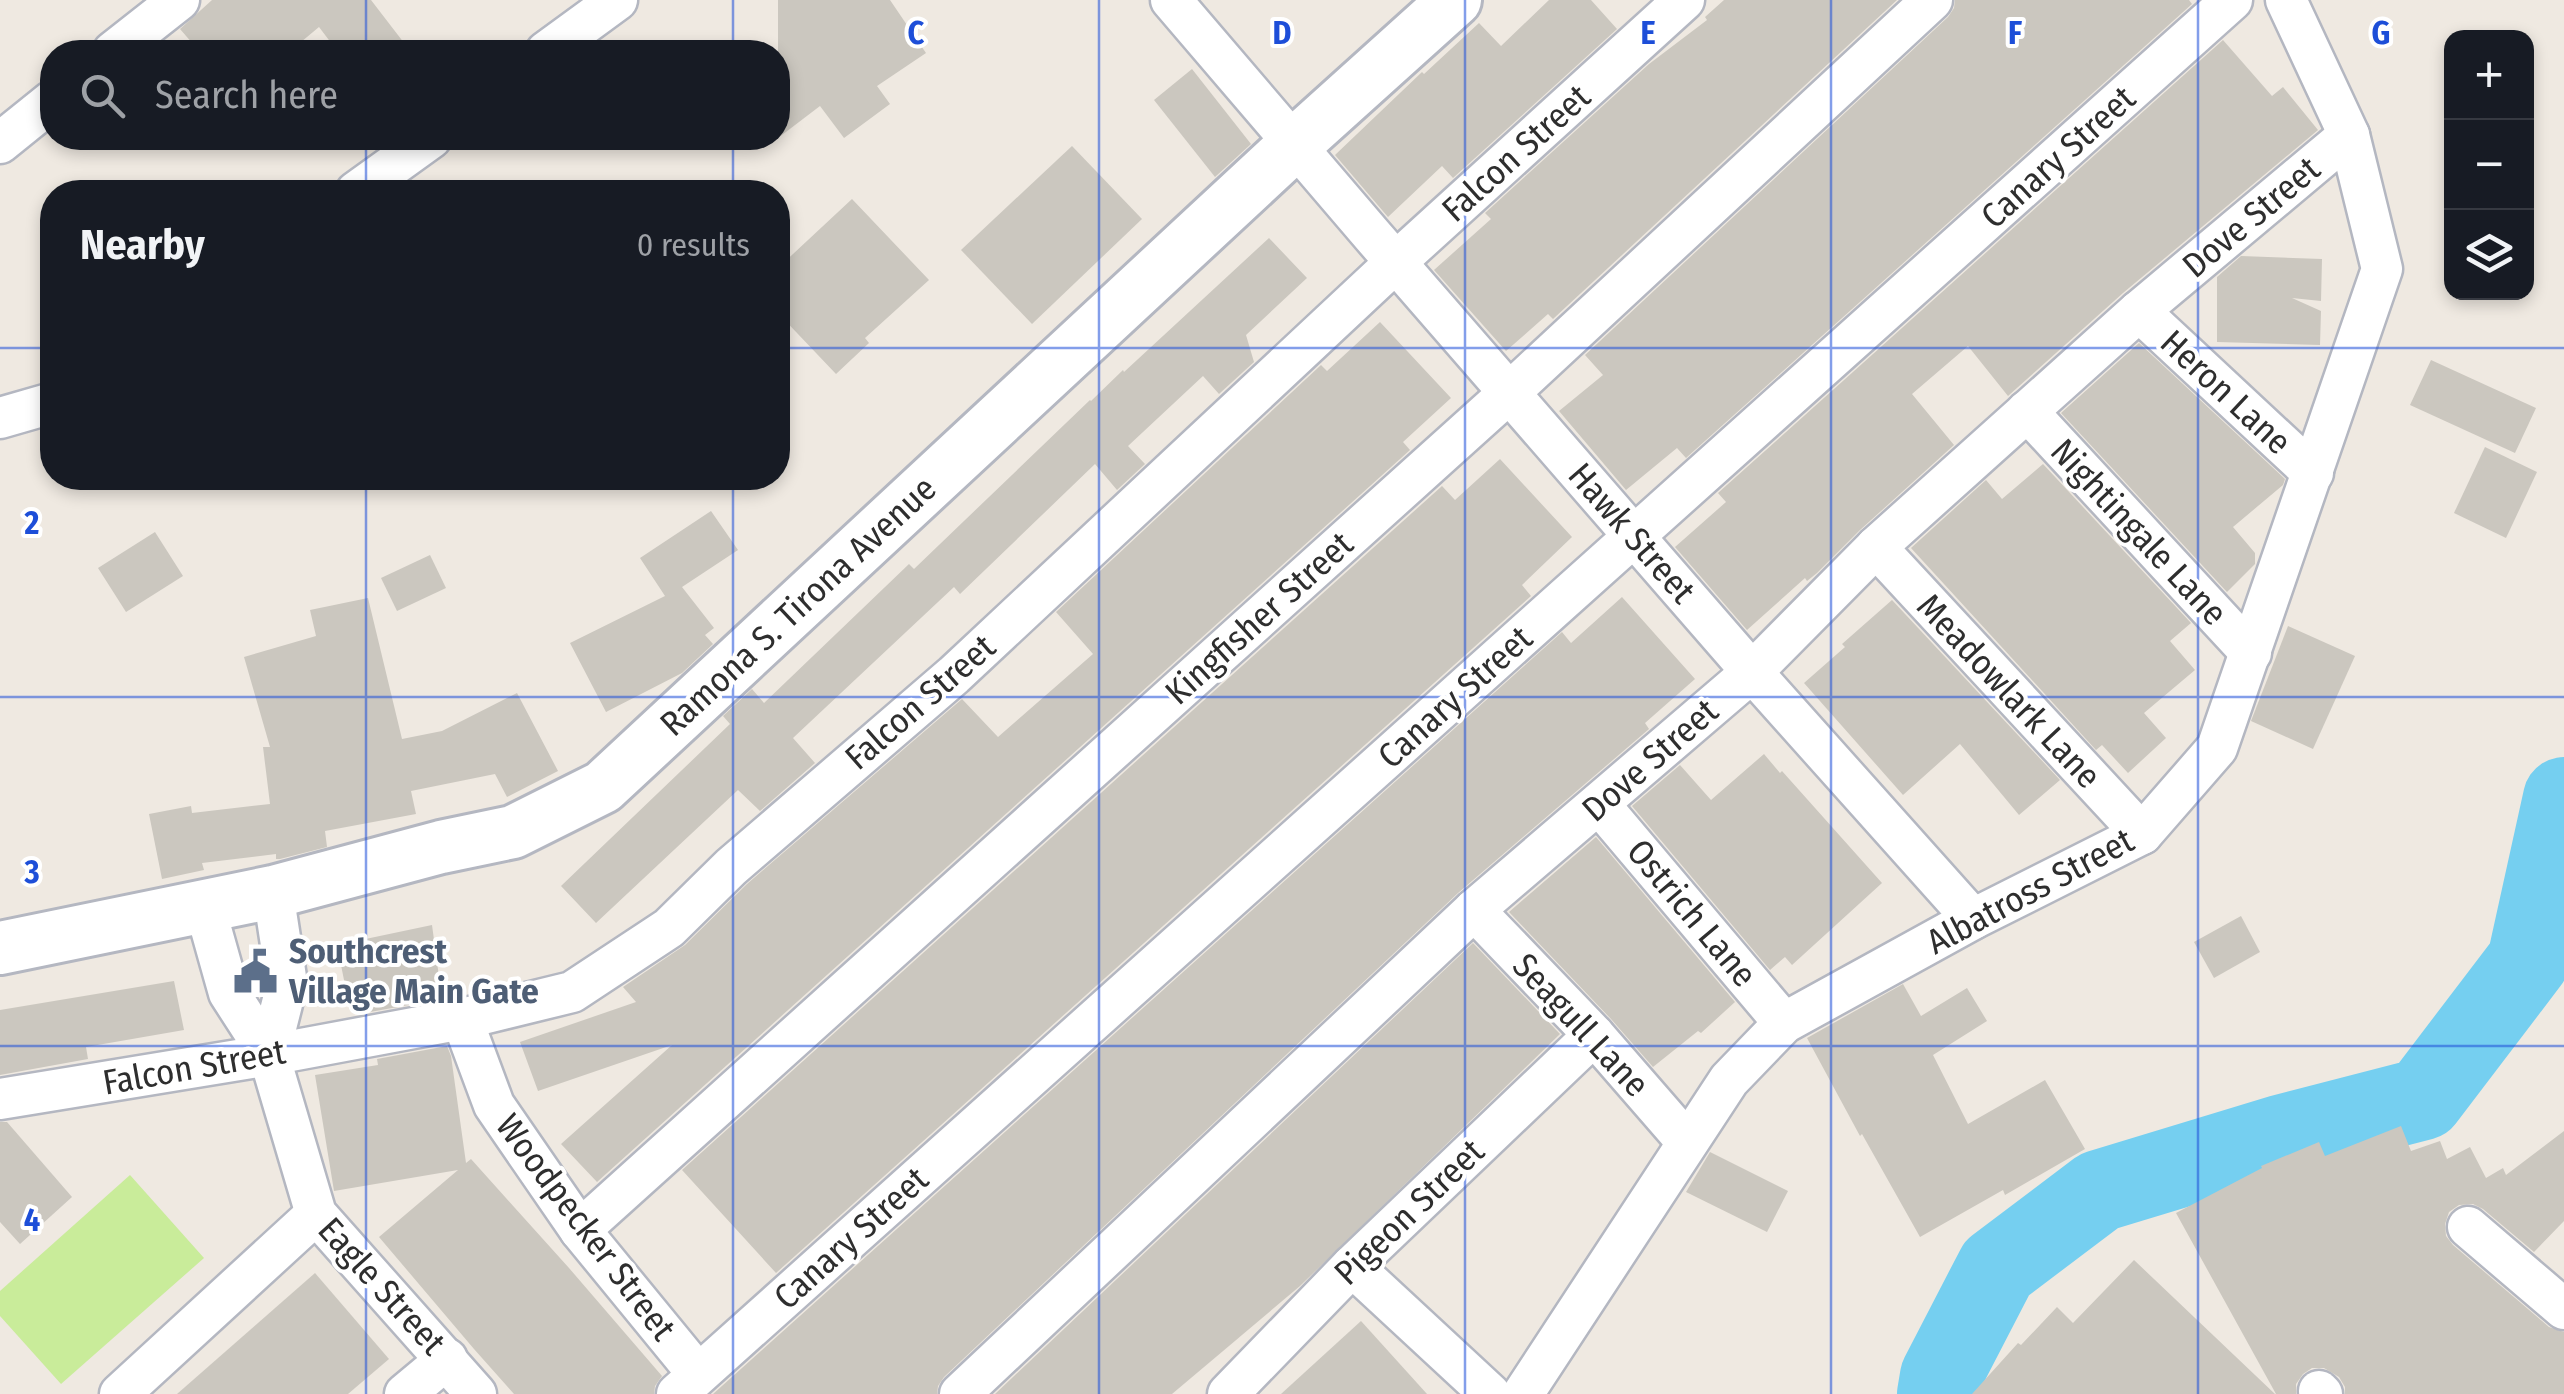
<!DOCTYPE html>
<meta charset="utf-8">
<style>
body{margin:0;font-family:"Fira Sans Condensed",sans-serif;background:#20242c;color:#f1f3f6}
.controls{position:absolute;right:30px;top:30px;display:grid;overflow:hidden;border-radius:20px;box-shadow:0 5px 15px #0003}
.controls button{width:90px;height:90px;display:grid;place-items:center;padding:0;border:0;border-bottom:2px solid #363941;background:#171b24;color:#f1f3f6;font:50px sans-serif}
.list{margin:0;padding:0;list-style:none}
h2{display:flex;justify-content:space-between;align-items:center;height:130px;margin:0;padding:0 40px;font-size:42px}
h2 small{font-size:32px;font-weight:400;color:#9ea1a6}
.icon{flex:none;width:55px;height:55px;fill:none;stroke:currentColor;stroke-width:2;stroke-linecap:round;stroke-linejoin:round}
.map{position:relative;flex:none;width:2564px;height:1394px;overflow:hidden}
.search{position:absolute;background:#171b24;box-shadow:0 5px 15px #0003;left:40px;top:40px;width:750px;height:110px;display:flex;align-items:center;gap:25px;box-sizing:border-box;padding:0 35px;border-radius:40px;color:#9ea1a6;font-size:38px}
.panel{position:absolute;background:#171b24;box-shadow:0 5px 15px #0003;left:40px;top:180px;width:750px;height:310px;border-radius:40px}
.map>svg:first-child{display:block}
.pitch{fill:#c9ec9a}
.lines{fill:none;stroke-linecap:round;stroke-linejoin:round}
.river{stroke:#75cff0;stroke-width:82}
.building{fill:#cbc7bf}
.minor-casing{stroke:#b4b7c1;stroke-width:45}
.tertiary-casing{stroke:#b4b7c1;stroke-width:58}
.minor{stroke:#fff;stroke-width:40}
.tertiary{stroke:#fff;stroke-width:52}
.grid{fill:none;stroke:#1d4ed8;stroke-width:2.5;stroke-opacity:0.55}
.labels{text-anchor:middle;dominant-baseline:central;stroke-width:8;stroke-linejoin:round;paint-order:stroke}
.street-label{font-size:35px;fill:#2e2e2e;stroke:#fff}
.service-label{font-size:35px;font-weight:bold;fill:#4e5e75;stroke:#fff;text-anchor:start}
.grid-label{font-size:32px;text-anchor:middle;font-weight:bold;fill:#1d4ed8;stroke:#fff;stroke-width:8;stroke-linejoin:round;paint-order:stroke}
</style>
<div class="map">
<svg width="2564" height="1394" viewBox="0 0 2564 1394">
<rect width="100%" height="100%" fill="#efe9e1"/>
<!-- pitch -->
<path class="pitch" d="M 130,1175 L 204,1258 L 61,1384 L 0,1316 L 0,1291 Z"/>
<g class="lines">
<!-- river -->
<path class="river" d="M 1938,1394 L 1941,1376 L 1997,1268 L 2099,1191 L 2280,1136 L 2423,1099 L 2528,961 L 2564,798"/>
</g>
<!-- building -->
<g class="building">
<path d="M 212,0 L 371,0 L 411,52 L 338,52 L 319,27 L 289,52 L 200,52 L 180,29 Z"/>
<path d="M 778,0 L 890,0 L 926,53 L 877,86 L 890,104 L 844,138 L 820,106 L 778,138 Z"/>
<path d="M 1549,0 L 1591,0 L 1617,29 L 1453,178 L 1442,166 L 1388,217 L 1335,155 L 1422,72 L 1424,74 L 1479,23 L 1501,46 Z"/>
<path d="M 1724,0 L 1897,0 L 1553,319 L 1548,314 L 1506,351 L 1434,270 L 1491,219 L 1485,213 L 1649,64 L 1707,20 L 1705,17 Z"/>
<path d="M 1955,0 L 2189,0 L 2192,4 L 1686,458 L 1677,448 L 1626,490 L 1559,411 L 1603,375 L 1585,355 L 1948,17 L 1954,8 Z"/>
<path d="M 2223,40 L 2272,96 L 2283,87 L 2318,130 L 2123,293 L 2008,396 L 1968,346 L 1912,394 L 1954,445 L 1860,530 L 1817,573 L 1807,581 L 1805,578 L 1747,630 L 1675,547 L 1726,502 L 1718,493 Z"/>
<path d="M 1192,69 L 1251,144 L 1215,177 L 1154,100 Z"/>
<path d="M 1072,146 L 1142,219 L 1032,324 L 961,250 Z"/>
<path d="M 852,199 L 929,280 L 865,338 L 869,343 L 836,374 L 778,313 L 778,268 Z"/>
<path d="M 1269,238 L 1307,278 L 1246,335 L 1254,362 L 1219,394 L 1203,376 L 1128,446 L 1145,464 L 1117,490 L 1095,464 L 960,594 L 954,587 L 793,738 L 815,763 L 760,811 L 738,790 L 596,923 L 561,886 L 730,724 L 723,716 L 752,689 L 764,703 L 909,564 L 914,569 L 1090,400 L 1091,401 L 1123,370 L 1124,372 Z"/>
<path d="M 2241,256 L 2322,259 L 2321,301 L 2292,298 L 2321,311 L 2320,345 L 2217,342 L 2217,277 Z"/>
<path d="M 1380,322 L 1451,398 L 1403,442 L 1410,450 L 597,1182 L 561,1144 L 672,1045 L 538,1091 L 520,1042 L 636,1002 L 623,987 L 685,945 L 747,884 L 962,699 L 998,737 L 1093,654 L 1056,612 L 1321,365 L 1327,371 Z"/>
<path d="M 2139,343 L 2285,479 L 2283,485 L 2233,527 L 2255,553 L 2255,564 L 2227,592 L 2061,413 Z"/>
<path d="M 2431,360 L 2536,408 L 2515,453 L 2410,405 Z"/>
<path d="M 2485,447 L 2537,472 L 2506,538 L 2454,513 Z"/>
<path d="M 1500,459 L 1572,537 L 1522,585 L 1531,596 L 776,1273 L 682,1170 L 1442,486 L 1455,500 Z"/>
<path d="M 2043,464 L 2191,623 L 2170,641 L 2195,670 L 2144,713 L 2166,738 L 2128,773 L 2102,745 L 2096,750 L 1911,548 L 1986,480 L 2002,499 Z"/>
<path d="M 711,511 L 738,550 L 682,587 L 714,628 L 705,635 L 713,644 L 682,673 L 606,712 L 570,643 L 665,596 L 640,558 Z"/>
<path d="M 155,532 L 183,576 L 126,612 L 98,568 Z"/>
<path d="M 430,555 L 446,588 L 397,611 L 381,578 Z"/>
<path d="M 1622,597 L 1695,679 L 1645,723 L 1649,729 L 1458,893 L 944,1377 L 938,1386 L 937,1394 L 713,1394 L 1562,632 L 1571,643 Z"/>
<path d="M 368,598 L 402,739 L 442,731 L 517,693 L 558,771 L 507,797 L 495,774 L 411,791 L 416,814 L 325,831 L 327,847 L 280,859 L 276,859 L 276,854 L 202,863 L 204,870 L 162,879 L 149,814 L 191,806 L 192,813 L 270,804 L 263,747 L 270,747 L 244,657 L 316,636 L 310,610 Z"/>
<path d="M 1892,600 L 2060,780 L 2019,815 L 1960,744 L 1903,795 L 1804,683 L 1845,647 L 1842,644 Z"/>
<path d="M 2288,626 L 2355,656 L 2313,749 L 2251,721 Z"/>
<path d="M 1764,754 L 1780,773 L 1782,771 L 1882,883 L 1792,965 L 1785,957 L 1770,970 L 1632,806 L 1680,765 L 1711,800 Z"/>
<path d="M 1596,837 L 1735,1002 L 1701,1033 L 1698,1031 L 1653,1067 L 1611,1019 L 1509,912 Z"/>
<path d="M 2241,916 L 2260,952 L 2214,978 L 2194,942 Z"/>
<path d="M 432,925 L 442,999 L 370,1012 L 367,991 L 347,995 L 337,945 Z"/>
<path d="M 1473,943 L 1560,1034 L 1300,1286 L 1172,1394 L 995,1394 Z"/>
<path d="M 174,981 L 184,1030 L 86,1047 L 88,1059 L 0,1075 L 0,1010 Z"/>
<path d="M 1903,984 L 1921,1016 L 1967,988 L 1987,1021 L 1933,1055 L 1968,1124 L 2045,1080 L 2085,1149 L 2005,1195 L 2003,1190 L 1920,1237 L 1862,1134 L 1860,1136 L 1807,1038 Z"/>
<path d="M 447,1046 L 451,1056 L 466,1163 L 471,1159 L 569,1268 L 662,1376 L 655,1386 L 654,1394 L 514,1394 L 474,1349 L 379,1237 L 458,1170 L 334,1191 L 315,1075 L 378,1065 L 377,1059 Z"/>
<path d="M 0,1122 L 7,1122 L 72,1197 L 20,1244 L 0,1222 Z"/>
<path d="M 2401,1126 L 2411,1151 L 2440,1141 L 2447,1159 L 2470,1147 L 2486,1178 L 2503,1168 L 2506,1175 L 2564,1131 L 2564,1221 L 2534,1252 L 2483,1209 L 2473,1204 L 2459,1205 L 2449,1212 L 2445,1224 L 2446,1236 L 2453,1245 L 2549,1327 L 2564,1332 L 2564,1394 L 2345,1394 L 2345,1387 L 2339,1377 L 2324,1368 L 2312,1368 L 2303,1374 L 2296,1384 L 2296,1394 L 2276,1394 L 2176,1213 L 2262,1168 L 2261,1166 L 2319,1142 L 2325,1156 Z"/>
<path d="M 1710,1152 L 1788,1191 L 1767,1232 L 1686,1192 Z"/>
<path d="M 2134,1260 L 2275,1394 L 1972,1394 L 2018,1343 L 2021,1345 L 2057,1307 L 2073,1323 Z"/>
<path d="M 315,1273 L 389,1359 L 348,1394 L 177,1394 Z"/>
<path d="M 1361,1321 L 1427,1394 L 1281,1394 Z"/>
</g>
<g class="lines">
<defs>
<g id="minor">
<path d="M 1171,0 L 1372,235 L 1752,672 L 1973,919"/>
<path d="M 113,52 L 179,0"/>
<path d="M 546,52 L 617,0"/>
<path d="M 0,143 L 52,101"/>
<path d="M 356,192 L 431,138"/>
<path d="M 2139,311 L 2313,473"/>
<path d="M 2027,411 L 2251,653"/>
<path d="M 0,418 L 52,403"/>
<path d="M 1876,547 L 2142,834"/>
<path d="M 1599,804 L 1784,1023"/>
<path d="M 204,904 L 229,993 L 269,1055 L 316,1214 L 476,1394"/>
<path d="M 1474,910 L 1594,1035 L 1687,1142"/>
<path d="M 462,1019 L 494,1105 L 580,1230 L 698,1374"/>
<path d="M 269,1055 L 287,984 L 273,892"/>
<path d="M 0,1099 L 269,1055 L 462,1019 L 572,992 L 669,928 L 731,867 L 954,675 L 1397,261 L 1684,0"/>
<path d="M 2468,1227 L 2564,1309"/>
<path d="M 580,1230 L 1510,392 L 1932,0"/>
<path d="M 1352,1266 L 1490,1394"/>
<path d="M 2319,1391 L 2322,1394"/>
<path d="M 120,1394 L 316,1214"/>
<path d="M 405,1394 L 447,1359"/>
<path d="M 677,1394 L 2232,0"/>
<path d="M 960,1394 L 1474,910 L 1752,672 L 1876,547 L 2139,311 L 2349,135"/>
<path d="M 1228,1394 L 1352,1266 L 1594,1035"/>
<path d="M 1523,1394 L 1729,1080 L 1784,1023 L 1973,919 L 2142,834 L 2217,748 L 2382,269 L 2349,135 L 2286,0"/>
</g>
<path id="tertiary" d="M 0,948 L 273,892 L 441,847 L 513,832 L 603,787 L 1294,145 L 1455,0"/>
</defs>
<!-- minor casing -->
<use href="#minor" class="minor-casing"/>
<!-- tertiary casing -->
<use href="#tertiary" class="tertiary-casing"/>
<!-- minor -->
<use href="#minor" class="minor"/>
<!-- tertiary -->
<use href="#tertiary" class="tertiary"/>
</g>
<!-- grid -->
<path class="grid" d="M 366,0 L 366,52M 733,0 L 733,52M 1099,0 L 1099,1394M 1465,0 L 1465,1394M 1831,0 L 1831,1394M 2198,0 L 2198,1394M 366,138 L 366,192M 733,138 L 733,192M 0,348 L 52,348M 778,348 L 2564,348M 366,478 L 366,1394M 733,478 L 733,1394M 0,697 L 2564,697M 0,1046 L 2564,1046"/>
<!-- icons -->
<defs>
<symbol id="civic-bare" viewBox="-9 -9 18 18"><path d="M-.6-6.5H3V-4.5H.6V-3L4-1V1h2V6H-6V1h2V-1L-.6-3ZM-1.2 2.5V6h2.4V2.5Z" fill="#5c6f8a" stroke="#fff" stroke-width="2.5" paint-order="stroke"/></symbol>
</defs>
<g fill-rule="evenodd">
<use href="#civic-bare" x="224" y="940" width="63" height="63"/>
</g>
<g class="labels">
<!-- street labels -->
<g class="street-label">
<text transform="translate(1516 153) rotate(-42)">Falcon Street</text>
<text transform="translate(2058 157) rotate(-42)">Canary Street</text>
<text transform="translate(2251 217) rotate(-40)">Dove Street</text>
<text transform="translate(2226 392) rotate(43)">Heron Lane</text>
<text transform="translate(2139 532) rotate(47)">Nightingale Lane</text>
<text transform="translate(1632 533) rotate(49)">Hawk Street</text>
<text transform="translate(798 606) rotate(-43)">Ramona S. Tirona Avenue</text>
<text transform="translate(1259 618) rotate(-42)">Kingfisher Street</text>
<text transform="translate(2009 691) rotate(47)">Meadowlark Lane</text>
<text transform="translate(1455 697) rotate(-42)">Canary Street</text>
<text transform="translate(920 702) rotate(-41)">Falcon Street</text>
<text transform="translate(1650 760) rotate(-41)">Dove Street</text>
<text transform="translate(2030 891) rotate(-28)">Albatross Street</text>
<text transform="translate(1692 913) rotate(50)">Ostrich Lane</text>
<text transform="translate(1581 1025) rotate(47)">Seagull Lane</text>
<text transform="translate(194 1067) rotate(-10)">Falcon Street</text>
<text transform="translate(1409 1212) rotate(-44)">Pigeon Street</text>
<text transform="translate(586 1227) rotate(53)">Woodpecker Street</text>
<text transform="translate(851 1238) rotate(-42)">Canary Street</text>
<text transform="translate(382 1286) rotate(48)">Eagle Street</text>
</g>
<!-- service labels -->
<g class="service-label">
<text x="289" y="951">Southcrest<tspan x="289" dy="40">Village Main Gate</tspan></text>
</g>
</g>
<g class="grid-label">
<text x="916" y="44">C</text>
<text x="1282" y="44">D</text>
<text x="1648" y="44">E</text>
<text x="2015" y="44">F</text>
<text x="2381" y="44">G</text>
<text x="32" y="534">2</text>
<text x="32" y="883">3</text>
<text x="32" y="1231">4</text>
</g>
</svg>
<div class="controls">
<button>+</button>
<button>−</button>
<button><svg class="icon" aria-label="layers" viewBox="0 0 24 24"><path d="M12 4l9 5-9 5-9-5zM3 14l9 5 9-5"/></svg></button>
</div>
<div class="search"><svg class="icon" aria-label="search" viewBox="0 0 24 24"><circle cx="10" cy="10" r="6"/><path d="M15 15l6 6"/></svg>Search here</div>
<section class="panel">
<h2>Nearby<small>0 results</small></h2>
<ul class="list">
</ul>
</section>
</div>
